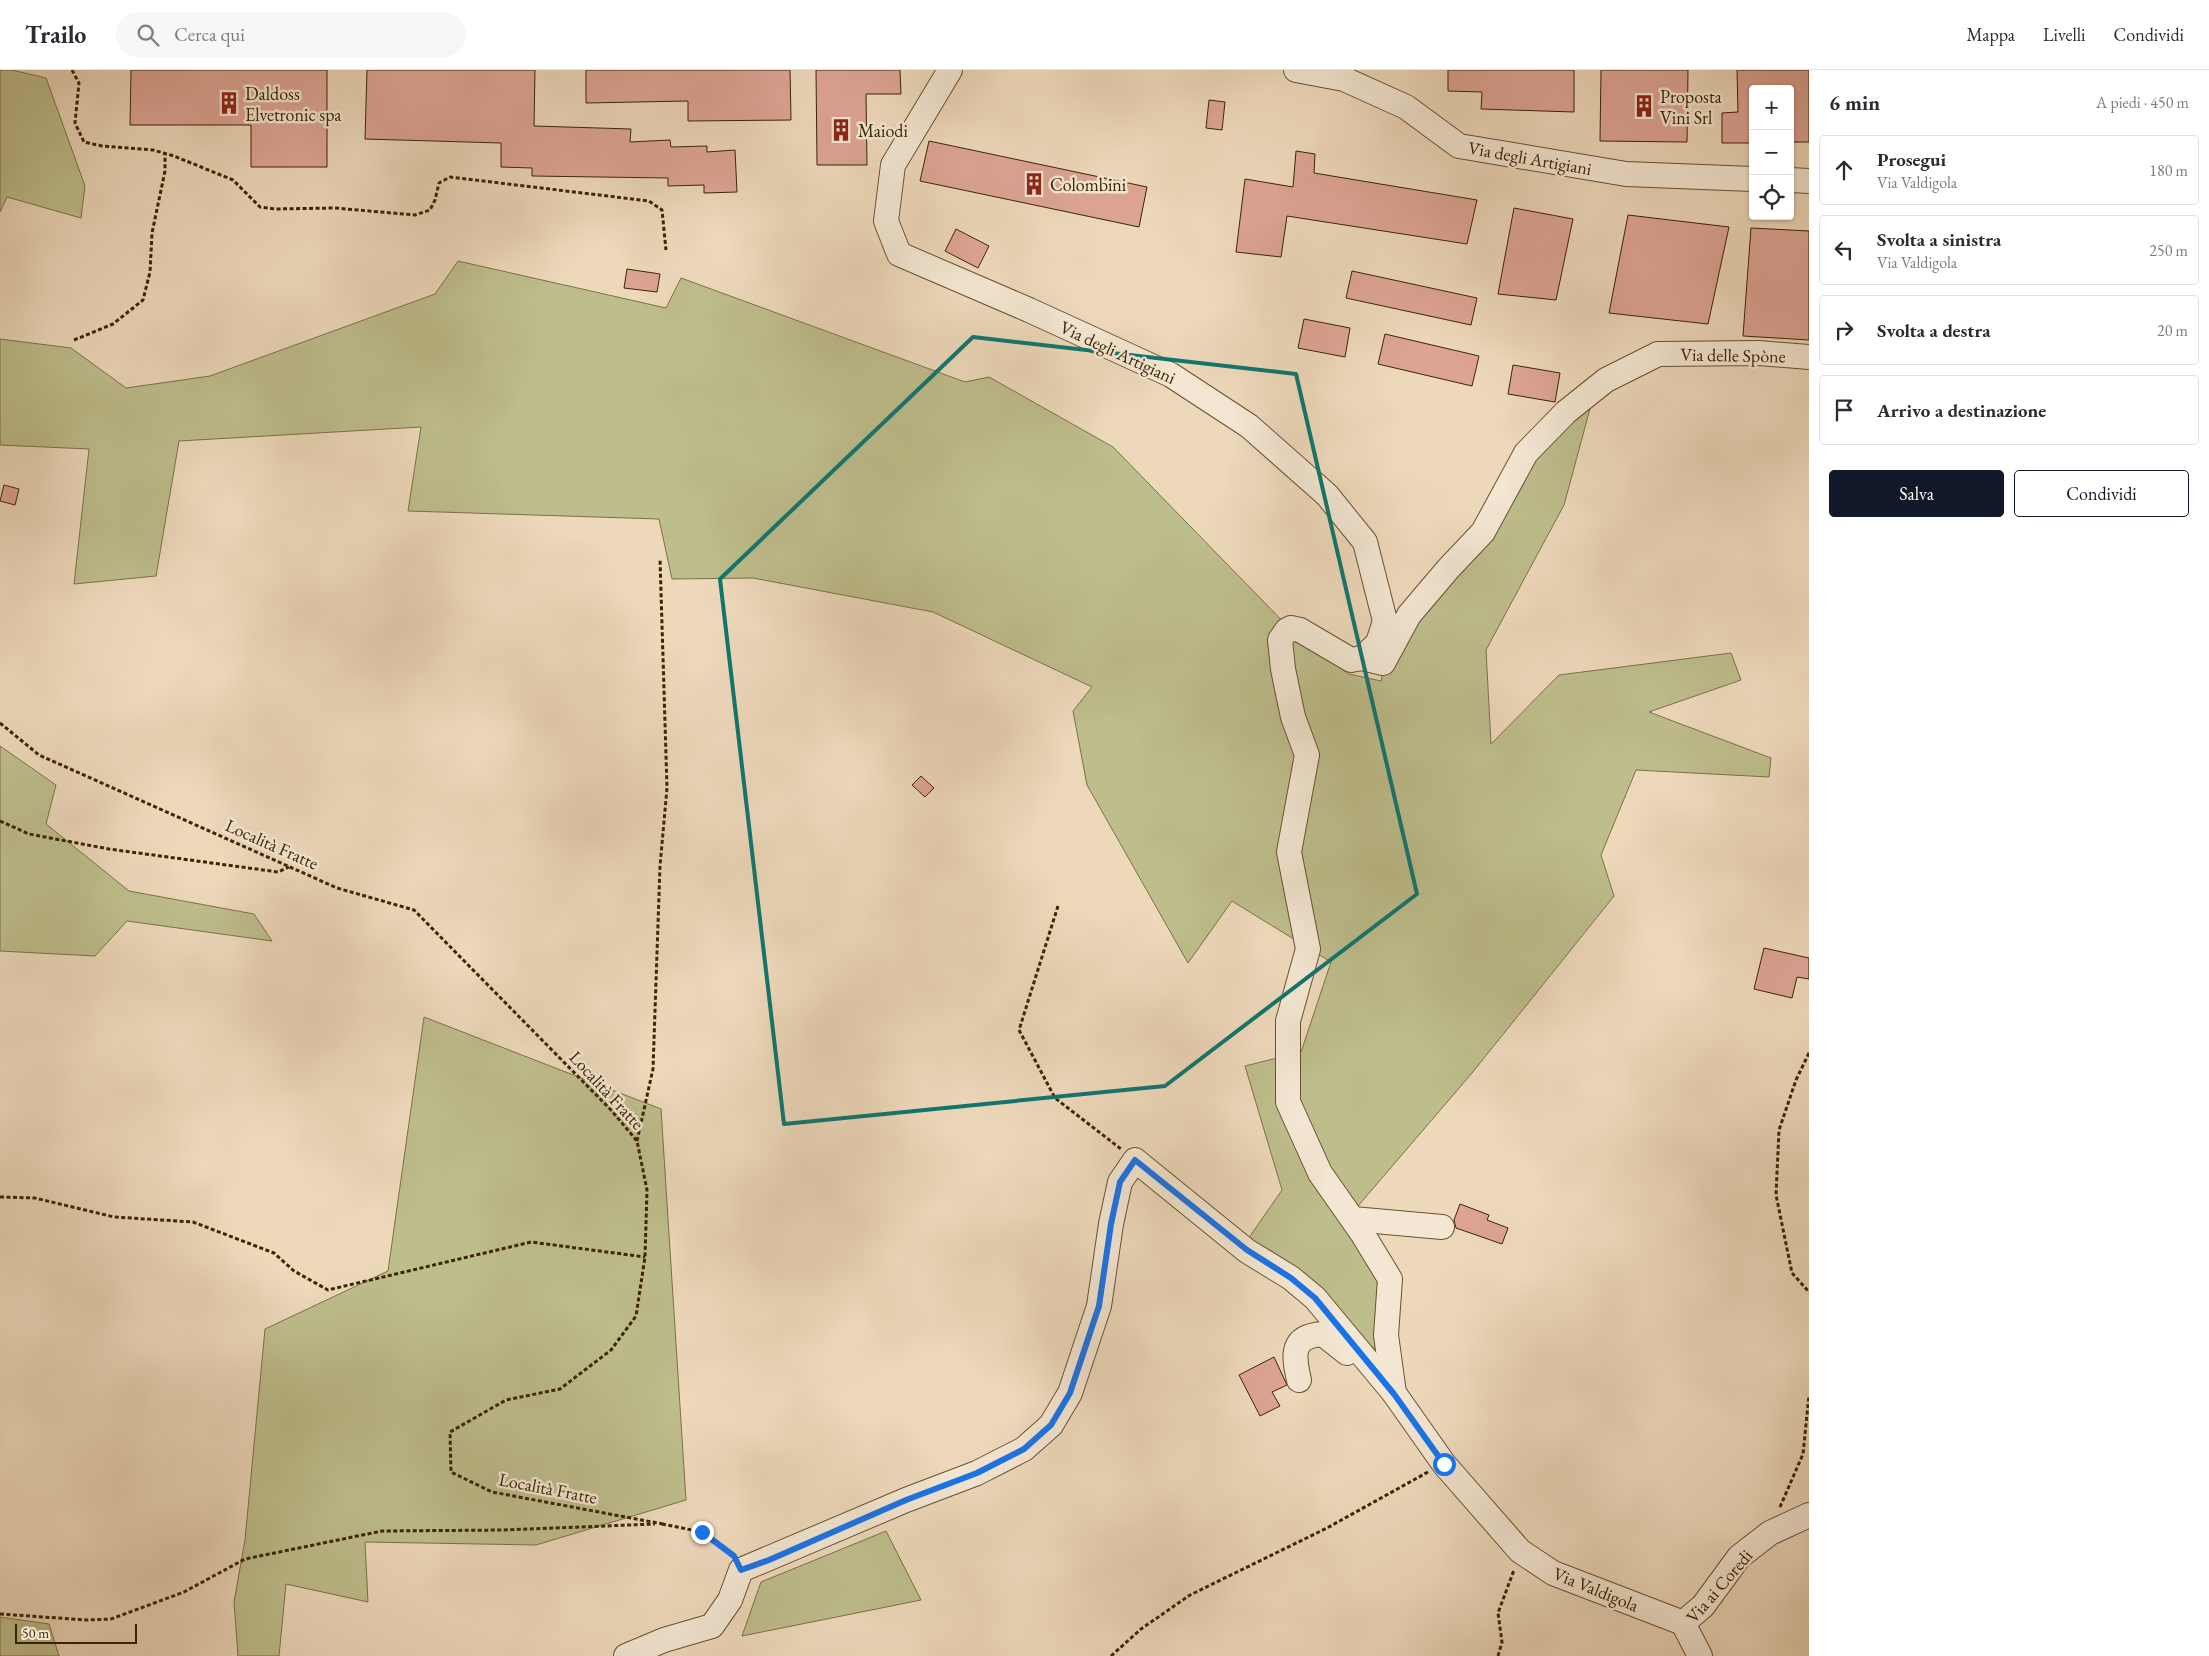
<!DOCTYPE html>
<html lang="it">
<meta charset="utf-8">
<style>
body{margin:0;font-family:"EB Garamond",serif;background:#f7f7f7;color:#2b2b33}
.controls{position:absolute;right:15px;top:15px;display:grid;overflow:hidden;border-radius:5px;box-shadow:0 1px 4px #0004}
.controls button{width:45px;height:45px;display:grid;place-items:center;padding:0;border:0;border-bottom:1px solid #e1e1e2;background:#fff;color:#2b2b33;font:25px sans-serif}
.scale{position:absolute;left:15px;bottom:12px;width:122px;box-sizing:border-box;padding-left:5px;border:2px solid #3b2501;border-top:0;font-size:14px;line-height:18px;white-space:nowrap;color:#3b2501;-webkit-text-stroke:4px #f3e6d2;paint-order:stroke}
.stop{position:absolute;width:15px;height:15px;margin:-11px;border:4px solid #1a73e8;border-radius:50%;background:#fff}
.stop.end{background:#1a73e8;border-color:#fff;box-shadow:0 1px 5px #0008}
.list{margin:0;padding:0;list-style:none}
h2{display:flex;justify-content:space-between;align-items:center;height:65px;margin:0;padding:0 20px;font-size:21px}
h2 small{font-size:16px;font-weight:400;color:#7c7c81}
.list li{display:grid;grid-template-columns:32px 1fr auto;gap:15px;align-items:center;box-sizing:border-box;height:70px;margin:0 10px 10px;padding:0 10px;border:1px solid #e1e1e2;border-radius:5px}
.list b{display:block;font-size:19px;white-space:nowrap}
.list p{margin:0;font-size:16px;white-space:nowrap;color:#7c7c81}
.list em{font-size:16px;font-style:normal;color:#7c7c81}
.actions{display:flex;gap:10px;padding:15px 20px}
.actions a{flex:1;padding:11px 0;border:1px solid #111827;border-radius:5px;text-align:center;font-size:18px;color:#111827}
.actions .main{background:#111827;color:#fff}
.icon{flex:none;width:28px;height:28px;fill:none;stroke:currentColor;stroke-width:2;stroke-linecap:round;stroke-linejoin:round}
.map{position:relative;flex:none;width:1809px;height:1586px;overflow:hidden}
header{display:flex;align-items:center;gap:30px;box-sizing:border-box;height:70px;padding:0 25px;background:#fff;border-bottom:1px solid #e1e1e2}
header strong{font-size:24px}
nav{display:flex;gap:28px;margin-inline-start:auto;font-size:18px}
.search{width:350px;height:45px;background:#f7f7f7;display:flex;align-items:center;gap:12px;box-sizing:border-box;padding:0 18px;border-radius:28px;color:#7c7c81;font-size:19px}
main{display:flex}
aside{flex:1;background:#fff}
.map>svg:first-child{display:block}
.green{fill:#bebd8c;stroke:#7c7146}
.building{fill:#dda494;stroke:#3b2501}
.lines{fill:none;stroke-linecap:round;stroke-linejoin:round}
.minor-casing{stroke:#68522f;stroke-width:26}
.path{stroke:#3b2501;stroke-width:3;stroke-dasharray:4 2.5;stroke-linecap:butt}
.minor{stroke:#f3e6d2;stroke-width:24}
.route{stroke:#1a73e8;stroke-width:6}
.marked{fill:none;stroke:#0f766e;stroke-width:4;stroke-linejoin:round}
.labels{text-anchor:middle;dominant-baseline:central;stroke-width:5;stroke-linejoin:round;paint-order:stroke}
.poi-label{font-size:18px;fill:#3b2501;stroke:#f3e6d2;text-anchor:start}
.street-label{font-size:18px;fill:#3b2501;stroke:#f3e6d2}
</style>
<header>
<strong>Trailo</strong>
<div class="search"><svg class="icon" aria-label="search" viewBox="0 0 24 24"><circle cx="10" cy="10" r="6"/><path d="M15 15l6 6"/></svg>Cerca qui</div>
<nav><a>Mappa</a><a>Livelli</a><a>Condividi</a></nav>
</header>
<main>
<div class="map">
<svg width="1809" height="1586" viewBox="0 0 1809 1586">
<rect width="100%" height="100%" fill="#edd8ba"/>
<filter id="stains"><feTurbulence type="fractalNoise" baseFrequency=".004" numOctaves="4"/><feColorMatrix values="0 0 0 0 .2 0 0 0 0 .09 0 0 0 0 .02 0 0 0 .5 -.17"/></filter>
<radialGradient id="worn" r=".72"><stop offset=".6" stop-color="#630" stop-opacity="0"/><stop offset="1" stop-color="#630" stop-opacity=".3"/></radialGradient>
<!-- green -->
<g class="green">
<path d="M 0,0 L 12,0 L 46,8 L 85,116 L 81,148 L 7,127 L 0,142 Z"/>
<path d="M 458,191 L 666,238 L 681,208 L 965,312 L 989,307 L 1113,377 L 1299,568 L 1349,604 L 1381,611 L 1395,544 L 1542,378 L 1591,335 L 1564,435 L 1486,580 L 1491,674 L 1559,605 L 1731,583 L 1741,610 L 1649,642 L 1771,688 L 1769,707 L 1636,700 L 1601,785 L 1614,826 L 1472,1003 L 1346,1150 L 1386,1210 L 1381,1284 L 1246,1172 L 1282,1120 L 1245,996 L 1301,982 L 1331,892 L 1232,831 L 1188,893 L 1087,715 L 1073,641 L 1092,617 L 933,542 L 753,508 L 672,509 L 659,449 L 408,441 L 421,357 L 179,371 L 156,506 L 74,514 L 89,379 L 0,375 L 0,269 L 71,278 L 126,318 L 210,306 L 435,224 Z"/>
<path d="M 0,676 L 56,715 L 46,754 L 129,821 L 254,844 L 272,871 L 127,851 L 95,886 L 0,881 Z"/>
<path d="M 424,947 L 661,1039 L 686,1430 L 536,1475 L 365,1472 L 368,1532 L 286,1514 L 279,1586 L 238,1586 L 234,1532 L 245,1470 L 265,1259 L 388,1201 Z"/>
<path d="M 886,1461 L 921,1530 L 742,1566 L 761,1512 Z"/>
<path d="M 0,1547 L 49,1554 L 59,1586 L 0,1586 Z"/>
</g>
<!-- building -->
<g class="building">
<path d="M 131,0 L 327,0 L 327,97 L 251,97 L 251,55 L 130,55 Z"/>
<path d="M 367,0 L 535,0 L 534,56 L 631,59 L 630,72 L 670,70 L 671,77 L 707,76 L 707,82 L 735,80 L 737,122 L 704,123 L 704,115 L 668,116 L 668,108 L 532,106 L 532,98 L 501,97 L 501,73 L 365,69 Z"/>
<path d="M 586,0 L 790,0 L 791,50 L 688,51 L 688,31 L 586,33 Z"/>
<path d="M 816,0 L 900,0 L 901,24 L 866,24 L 867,95 L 817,95 Z"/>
<path d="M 1448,0 L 1574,0 L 1574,42 L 1481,39 L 1482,22 L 1448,21 Z"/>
<path d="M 1601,0 L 1688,0 L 1687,72 L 1600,71 Z"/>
<path d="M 1737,0 L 1809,0 L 1809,72 L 1790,72 L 1790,19 L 1753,19 L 1753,73 L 1722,73 L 1722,43 L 1738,42 Z"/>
<path d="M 1209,30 L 1225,32 L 1222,60 L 1206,58 Z"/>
<path d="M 929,71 L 1147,117 L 1139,157 L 920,111 Z"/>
<path d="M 1296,81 L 1315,84 L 1314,103 L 1477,130 L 1467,174 L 1287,146 L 1281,187 L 1236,182 L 1245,109 L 1293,117 Z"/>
<path d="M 1514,138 L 1573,149 L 1556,230 L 1498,224 Z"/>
<path d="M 1628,145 L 1729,157 L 1708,254 L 1609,243 Z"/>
<path d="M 1751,158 L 1809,161 L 1809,270 L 1743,266 Z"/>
<path d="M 956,159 L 989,176 L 978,198 L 945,181 Z"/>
<path d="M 627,199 L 660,204 L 657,222 L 624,218 Z"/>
<path d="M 1352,201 L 1477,228 L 1471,255 L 1346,228 Z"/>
<path d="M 1304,249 L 1350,258 L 1345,287 L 1298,278 Z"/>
<path d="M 1385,264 L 1479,286 L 1472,316 L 1378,294 Z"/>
<path d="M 1513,295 L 1560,303 L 1555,332 L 1508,324 Z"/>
<path d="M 4,415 L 19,419 L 15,435 L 0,431 Z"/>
<path d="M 921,706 L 934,718 L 925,727 L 912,715 Z"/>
<path d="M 1764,878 L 1809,888 L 1809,909 L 1797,907 L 1792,928 L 1754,919 Z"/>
<path d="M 1460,1134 L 1489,1145 L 1487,1150 L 1508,1158 L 1502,1174 L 1456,1158 L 1454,1150 Z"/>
<path d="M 1274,1287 L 1287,1315 L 1272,1322 L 1280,1336 L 1260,1346 L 1239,1305 Z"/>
</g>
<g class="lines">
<defs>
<g id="minor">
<path d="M 950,0 L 893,95 L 886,151 L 899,184 L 1029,240 L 1171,305 L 1249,356 L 1327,425 L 1365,472 L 1385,551 L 1378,573 L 1365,585"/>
<path d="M 1296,0 L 1344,9 L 1406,37 L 1459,76 L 1626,104 L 1753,109"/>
<path d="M 1790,110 L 1809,111"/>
<path d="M 1353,1149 L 1442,1157"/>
<path d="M 1299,1310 C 1293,1284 1291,1266 1323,1264 L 1347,1283"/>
<path d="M 1394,1323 L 1386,1265 L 1390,1209 L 1362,1163 L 1320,1103 L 1288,1032 L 1288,951 L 1308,879 L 1289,782 L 1307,685 L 1293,647 L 1283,599 L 1280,570 L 1287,560 L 1291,558 L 1300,560 L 1351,590 L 1362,588 L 1383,593 L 1409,545 L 1448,499 L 1483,462 L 1526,383 L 1566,342 L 1606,310 L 1658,284 L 1759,283 L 1809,287"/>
<path d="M 1683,1553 L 1703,1536 L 1739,1487 L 1770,1463 L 1809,1445"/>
<path d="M 1683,1553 L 1700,1586"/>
<path d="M 626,1586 L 664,1570 L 712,1556 L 730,1530 L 741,1500 L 906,1430 L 977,1403 L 1024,1379 L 1051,1355 L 1070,1323 L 1099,1236 L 1111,1154 L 1120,1112 L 1135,1090 L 1247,1181 L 1291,1208 L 1315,1228 L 1394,1323 L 1444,1394 L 1520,1481 L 1553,1503 L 1683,1553"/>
</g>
</defs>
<!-- minor casing -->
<use href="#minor" class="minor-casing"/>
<!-- path -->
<g class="path">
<path d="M 72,0 L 79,13 L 75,53 L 84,72 L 102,76 L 153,80 L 174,86 L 233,110 L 260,137 L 275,139 L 335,138 L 415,145 L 430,140 L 435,130 L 439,113 L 450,107 L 649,131 L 662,140 L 666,180"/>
<path d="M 74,270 L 113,254 L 143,230 L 150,202 L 152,163 L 165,101 L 165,84"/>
<path d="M 0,653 L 39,685 L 337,818 L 414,840 L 611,1040 L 637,1071 L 647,1120 L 645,1187 L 636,1246 L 611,1280 L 560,1319 L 506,1330 L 450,1362 L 451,1402 L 492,1422 L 663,1454"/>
<path d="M 0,751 L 29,764 L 109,779 L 278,802 L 289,797"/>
<path d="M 1058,836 L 1019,960 L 1055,1028 L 1121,1079"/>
<path d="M 1809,983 L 1796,1010 L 1779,1060 L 1776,1125 L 1792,1203 L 1809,1222"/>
<path d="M 637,1071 L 653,999 L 660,796 L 667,718 L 660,489"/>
<path d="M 0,1127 L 35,1128 L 114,1147 L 193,1152 L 274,1183 L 294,1201 L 328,1220 L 531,1172 L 645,1187"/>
<path d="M 1780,1437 L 1803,1384 L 1809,1325"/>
<path d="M 662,1454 L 702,1462 L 732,1484"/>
<path d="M 0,1544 L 87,1550 L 111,1549 L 184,1522 L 245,1489 L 382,1461 L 504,1460 L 655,1454"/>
<path d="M 1111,1586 L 1141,1559 L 1190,1525 L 1327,1458 L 1428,1402"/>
<path d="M 1498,1586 L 1502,1572 L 1498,1543 L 1514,1500"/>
</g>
<!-- minor -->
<use href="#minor" class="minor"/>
</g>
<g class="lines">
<!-- route -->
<path class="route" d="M 702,1462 L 734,1486 L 741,1500 L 769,1490 L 906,1430 L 977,1403 L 1024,1379 L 1051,1355 L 1070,1323 L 1099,1236 L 1111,1154 L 1120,1112 L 1135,1090 L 1247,1180 L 1291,1208 L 1315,1228 L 1394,1324 L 1444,1394"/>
</g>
<!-- marked area -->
<path class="marked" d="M 973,267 L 1296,304 L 1417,824 L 1165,1016 L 784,1054 L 720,509 Z"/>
<!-- icons -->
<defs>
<symbol id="building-bare" viewBox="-9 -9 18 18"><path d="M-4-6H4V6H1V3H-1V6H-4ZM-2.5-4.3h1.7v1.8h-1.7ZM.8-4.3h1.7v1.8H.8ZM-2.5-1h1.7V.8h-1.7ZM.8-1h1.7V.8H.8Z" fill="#8f2418" stroke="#f3e6d2" stroke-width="2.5" paint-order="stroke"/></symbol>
</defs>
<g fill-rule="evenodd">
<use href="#building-bare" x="213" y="17" width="32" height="32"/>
<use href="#building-bare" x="1628" y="20" width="32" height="32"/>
<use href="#building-bare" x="825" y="44" width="32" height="32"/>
<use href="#building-bare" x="1018" y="98" width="32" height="32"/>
</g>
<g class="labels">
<!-- poi labels -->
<g class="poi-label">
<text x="245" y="23">Daldoss<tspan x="245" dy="21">Elvetronic spa</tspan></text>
<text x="1660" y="26">Proposta<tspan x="1660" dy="21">Vini Srl</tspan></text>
<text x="858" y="60">Maiodi</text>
<text x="1050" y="114">Colombini</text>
</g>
<!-- street labels -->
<g class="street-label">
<text transform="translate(1530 88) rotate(10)">Via degli Artigiani</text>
<text transform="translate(1118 282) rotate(25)">Via degli Artigiani</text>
<text transform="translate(1733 285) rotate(1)">Via delle Spòne</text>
<text transform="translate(272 774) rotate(24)">Località Fratte</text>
<text transform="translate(607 1020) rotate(47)">Località Fratte</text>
<text transform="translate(548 1418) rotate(11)">Località Fratte</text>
<text transform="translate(1719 1516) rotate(-49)">Via ai Coredi</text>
<text transform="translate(1596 1519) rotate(22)">Via Valdigola</text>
</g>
</g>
<rect width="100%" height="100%" filter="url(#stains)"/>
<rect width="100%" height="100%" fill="url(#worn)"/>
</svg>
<div class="controls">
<button>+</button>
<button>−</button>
<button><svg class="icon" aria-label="locate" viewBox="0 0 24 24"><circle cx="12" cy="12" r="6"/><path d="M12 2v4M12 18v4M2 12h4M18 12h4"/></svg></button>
</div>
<div class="scale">50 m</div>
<div class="stop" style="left:1444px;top:1394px"></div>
<div class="stop end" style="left:702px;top:1462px"></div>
</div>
<aside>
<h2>6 min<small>A piedi · 450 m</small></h2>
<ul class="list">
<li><svg class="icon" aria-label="ahead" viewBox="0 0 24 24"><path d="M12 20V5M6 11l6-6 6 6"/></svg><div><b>Prosegui</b><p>Via Valdigola</p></div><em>180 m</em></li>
<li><svg class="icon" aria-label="left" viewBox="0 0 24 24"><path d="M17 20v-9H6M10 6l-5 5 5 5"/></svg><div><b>Svolta a sinistra</b><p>Via Valdigola</p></div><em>250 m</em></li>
<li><svg class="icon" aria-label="right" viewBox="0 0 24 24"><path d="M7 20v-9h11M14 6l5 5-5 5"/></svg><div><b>Svolta a destra</b></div><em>20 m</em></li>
<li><svg class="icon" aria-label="arrive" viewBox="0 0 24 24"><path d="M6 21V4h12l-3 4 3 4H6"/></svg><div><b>Arrivo a destinazione</b></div></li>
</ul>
<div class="actions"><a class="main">Salva</a><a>Condividi</a></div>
</aside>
</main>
